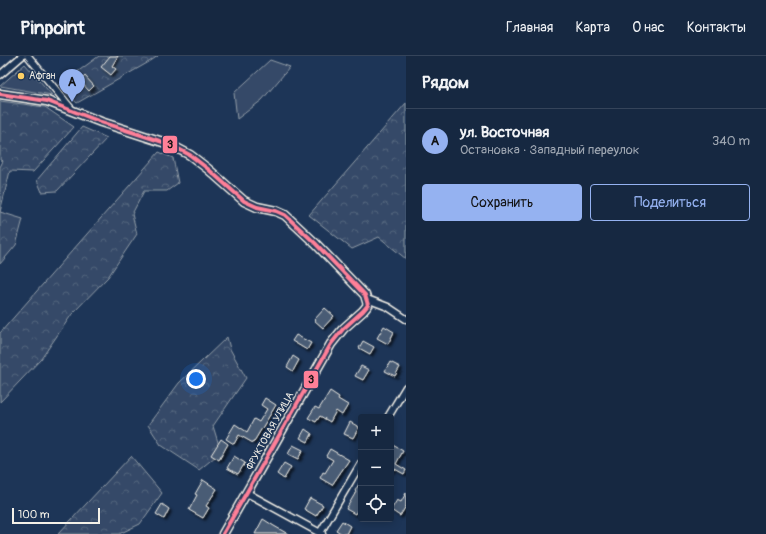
<!DOCTYPE html>
<html lang="ru">
<meta charset="utf-8">
<style>
body{margin:0;font-family:Pangolin,sans-serif;background:#1f3048;color:#f1f3f6}
.controls{position:absolute;right:12px;bottom:12px;display:grid;overflow:hidden;border-radius:4px;box-shadow:0 2px 10px #0003}
.controls button{width:36px;height:36px;display:grid;place-items:center;padding:0;border:0;border-bottom:1px solid #35445a;background:#162841;color:#f1f3f6;font:20px sans-serif}
.scale{position:absolute;left:12px;bottom:10px;width:88px;box-sizing:border-box;padding-left:4px;border:2px solid #f4f1e8;border-top:0;font-size:11px;line-height:14px;white-space:nowrap;color:#f4f1e8;-webkit-text-stroke:3px #1d3557;paint-order:stroke}
.you{position:absolute;left:196px;top:323px;width:14px;height:14px;margin:-10px;border:3px solid #fff;border-radius:50%;background:#1a73e8;box-shadow:0 0 0 6px #1a73e833}
.badge{display:grid;place-items:center;width:26px;height:26px;border-radius:50%;background:#95b2f1;color:#111;font-size:13px;font-weight:700}
.pin{position:absolute;translate:-50% -33px;filter:drop-shadow(0 1px 2px #0008)}
.pin::after{content:'';position:absolute;top:21px;width:14px;height:12px;background:inherit;clip-path:polygon(0 0,100% 0,50% 100%)}
.list{margin:0;padding:0;list-style:none}
h2{display:flex;justify-content:space-between;align-items:center;height:52px;margin:0;padding:0 16px;font-size:17px}
h2 small{font-size:13px;font-weight:400;color:#9ea6b1}
.list li{display:grid;grid-template-columns:26px 1fr auto;gap:12px;align-items:center;box-sizing:border-box;height:64px;padding:0 16px;border-top:1px solid #35445a}
.list b{display:block;font-size:15px;white-space:nowrap}
.list p{margin:0;font-size:13px;white-space:nowrap;color:#9ea6b1}
.list em{font-size:13px;font-style:normal;color:#9ea6b1}
.actions{display:flex;gap:8px;padding:12px 16px}
.actions a{flex:1;padding:9px 0;border:1px solid #95b2f1;border-radius:4px;text-align:center;font-size:14px;color:#95b2f1}
.actions .main{background:#95b2f1;color:#111}
.icon{flex:none;width:22px;height:22px;fill:none;stroke:currentColor;stroke-width:2;stroke-linecap:round;stroke-linejoin:round}
.map{position:relative;flex:none;width:406px;height:478px;overflow:hidden}
header{display:flex;align-items:center;gap:24px;box-sizing:border-box;height:56px;padding:0 20px;background:#162841;border-bottom:1px solid #35445a}
header strong{font-size:19px}
nav{display:flex;gap:22px;margin-inline-start:auto;font-size:14px}
main{display:flex}
aside{flex:1;background:#162841}
.map>svg:first-child{display:block}
.green{fill:#354a67;stroke:#949ea8}
.forest{fill:url(#forest-crowns);stroke:#949ea8}
.building{fill:#485b74;stroke:#f4f1e8;filter:url(#shadow)}
.lines{fill:none;stroke-linecap:round;stroke-linejoin:round}
.minor-casing{stroke:#f4f1e8;stroke-width:9}
.tertiary-casing{stroke:#f4f1e8;stroke-width:11}
.minor{stroke:#1d3557;stroke-width:6}
.tertiary{stroke:#1d3557;stroke-width:8}
.bus-1-casing{stroke:#1d3557;stroke-width:7}
.bus-1{stroke:#ff8098;stroke-width:4}
.poi-dot{fill:#ffd166;stroke:#1d3557;stroke-width:1.5}
.labels{text-anchor:middle;dominant-baseline:central;stroke-width:3;stroke-linejoin:round;paint-order:stroke}
.poi-label{font-size:10px;fill:#f4f1e8;stroke:#1d3557;text-anchor:start}
.street-label{font-size:10px;fill:#f4f1e8;stroke:#1d3557}
.line-badge{stroke:#1d3557;stroke-width:1.5}
.pale-badge-label{font-size:11px;text-anchor:middle;font-weight:bold;fill:#111}
</style>
<header>
<strong>Pinpoint</strong>
<nav><a>Главная</a><a>Карта</a><a>О нас</a><a>Контакты</a></nav>
</header>
<main>
<div class="map">
<svg width="406" height="478" viewBox="0 0 406 478">
<defs>
<pattern id="forest-crowns" width="20" height="18" patternUnits="userSpaceOnUse"><rect width="20" height="18" fill="#354a67"/><path d="M2 6a3 3 0 1 1 6 0M12 15a3 3 0 1 1 6 0" fill="none" stroke="#53657d"/></pattern>
<filter id="shadow"><feDropShadow dx="2.5" dy="2.5" stdDeviation="1" flood-color="#0009"/></filter>
</defs>
<rect width="100%" height="100%" fill="#1d3557"/>
<filter id="ink" filterUnits="userSpaceOnUse"><feTurbulence type="fractalNoise" baseFrequency=".025" numOctaves="2"/><feDisplacementMap in="SourceGraphic" scale="8" xChannelSelector="R" yChannelSelector="G"/><feConvolveMatrix kernelMatrix="1 2 1 2 8 2 1 2 1" color-interpolation-filters="sRGB"/></filter>
<g filter="url(#ink)">
<!-- green -->
<g class="green">
<path d="M 270,4 L 290,11 L 262,44 L 237,63 L 234,37 Z"/>
<path d="M 25,8 L 52,39 L 0,30 Z"/>
</g>
<!-- forest -->
<g class="forest">
<path d="M 99,0 L 158,0 L 149,6 L 77,47 L 58,30 Z"/>
<path d="M 0,45 L 45,51 L 74,71 L 33,116 L 10,115 L 0,156 L 23,163 L 16,189 L 0,208 L 0,111 L 3,105 L 0,104 Z"/>
<path d="M 406,47 L 406,203 L 379,181 L 352,193 L 309,159 Z"/>
<path d="M 82,71 L 107,82 L 57,135 L 42,136 L 37,124 Z"/>
<path d="M 159,96 L 173,102 L 178,127 L 167,135 L 144,135 L 132,158 L 137,178 L 108,221 L 72,258 L 41,303 L 0,346 L 0,277 Z"/>
<path d="M 227,281 L 230,293 L 246,322 L 213,370 L 221,396 L 199,414 L 161,389 L 148,369 L 179,327 Z"/>
<path d="M 131,400 L 162,437 L 140,468 L 119,478 L 58,478 Z"/>
</g>
<!-- building -->
<g class="building">
<path d="M 110,0 L 118,0 L 112,10 L 116,13 L 111,19 L 101,11 Z"/>
<path d="M 85,20 L 94,30 L 89,35 L 80,25 Z"/>
<path d="M 325,252 L 334,260 L 323,272 L 314,264 Z"/>
<path d="M 384,270 L 394,276 L 388,288 L 377,282 Z"/>
<path d="M 296,279 L 311,287 L 307,294 L 292,285 Z"/>
<path d="M 363,285 L 374,291 L 370,298 L 359,292 Z"/>
<path d="M 293,300 L 299,304 L 293,315 L 287,311 Z"/>
<path d="M 390,306 L 400,311 L 395,320 L 385,315 Z"/>
<path d="M 361,310 L 369,314 L 363,324 L 355,320 Z"/>
<path d="M 330,335 L 339,341 L 338,343 L 348,349 L 342,359 L 336,355 L 330,366 L 320,360 L 316,366 L 308,362 L 315,351 L 319,353 Z"/>
<path d="M 265,342 L 276,349 L 253,387 L 239,379 L 234,388 L 226,383 L 235,368 L 247,376 L 254,363 L 259,366 L 267,353 L 261,349 Z"/>
<path d="M 350,366 L 359,371 L 353,382 L 344,378 Z"/>
<path d="M 305,373 L 312,378 L 308,386 L 300,382 Z"/>
<path d="M 221,383 L 228,388 L 219,404 L 211,399 Z"/>
<path d="M 391,388 L 403,395 L 396,408 L 406,414 L 404,418 L 393,412 L 391,416 Z"/>
<path d="M 293,389 L 303,394 L 298,403 L 288,398 Z"/>
<path d="M 330,393 L 349,404 L 332,429 L 320,422 L 323,416 L 325,417 L 333,404 L 326,400 Z"/>
<path d="M 234,400 L 245,407 L 238,418 L 227,412 Z"/>
<path d="M 284,407 L 291,411 L 284,423 L 277,418 Z"/>
<path d="M 203,424 L 217,433 L 206,450 L 209,452 L 203,462 L 189,454 L 197,439 L 195,438 Z"/>
<path d="M 361,424 L 361,448 L 355,458 L 346,453 L 356,436 L 355,435 Z"/>
<path d="M 406,437 L 406,450 L 400,460 L 391,454 L 397,444 L 401,446 Z"/>
<path d="M 310,442 L 323,449 L 316,460 L 304,453 Z"/>
<path d="M 162,448 L 169,453 L 164,463 L 156,458 Z"/>
<path d="M 263,463 L 274,470 L 288,478 L 255,478 Z"/>
<path d="M 342,465 L 350,470 L 346,478 L 342,478 L 336,474 Z"/>
</g>
<g class="lines">
<defs>
<g id="minor">
<path d="M 28,0 L 73,55"/>
<path d="M 0,19 L 22,0"/>
<path d="M 367,243 L 388,251 L 406,263"/>
<path d="M 388,361 L 406,331"/>
<path d="M 247,437 L 322,478"/>
<path d="M 320,477 L 361,407"/>
</g>
<path id="tertiary" d="M 0,38 L 47,45 L 101,66 L 169,88 L 190,99 L 208,113 L 244,145 L 257,151 L 276,155 L 285,159 L 315,187 L 365,239 L 368,249 L 363,255 L 343,273 L 331,288 L 223,478"/>
</defs>
<!-- minor casing -->
<use href="#minor" class="minor-casing"/>
<!-- tertiary casing -->
<use href="#tertiary" class="tertiary-casing"/>
<!-- minor -->
<use href="#minor" class="minor"/>
<!-- tertiary -->
<use href="#tertiary" class="tertiary"/>
<defs>
<path id="bus-1" d="M 0,38 L 47,45 L 101,66 L 169,88 L 190,99 L 208,113 L 244,145 L 257,151 L 276,155 L 285,159 L 315,187 L 365,239 L 368,249 L 363,255 L 343,273 L 331,288 L 223,478"/>
</defs>
<!-- bus-1 casing -->
<use href="#bus-1" class="bus-1-casing"/>
<!-- bus-1 -->
<use href="#bus-1" class="bus-1"/>
</g>
</g>
<!-- markers -->
<circle class="poi-dot" cx="21" cy="20" r="4"/>
<g class="labels">
<!-- poi labels -->
<g class="poi-label">
<text x="29" y="20">Афган</text>
</g>
<!-- street labels -->
<g class="street-label">
<text transform="translate(270 375) rotate(-61)">ФРУКТОВАЯ УЛИЦА</text>
</g>
</g>
<g class="line-badge">
<rect x="162" y="79" width="16" height="19" rx="4" fill="#ff8098"/>
<rect x="303" y="314" width="16" height="19" rx="4" fill="#ff8098"/>
</g>
<g class="pale-badge-label">
<text x="170" y="92">3</text>
<text x="311" y="327">3</text>
</g>
</svg>
<div class="controls">
<button>+</button>
<button>−</button>
<button><svg class="icon" aria-label="locate" viewBox="0 0 24 24"><circle cx="12" cy="12" r="6"/><path d="M12 2v4M12 18v4M2 12h4M18 12h4"/></svg></button>
</div>
<div class="scale">100 m</div>
<div class="you"></div>
<div class="pin badge" style="left:72px;top:46px">A</div>
</div>
<aside>
<h2>Рядом<small></small></h2>
<ul class="list">
<li><span class="badge">A</span><div><b>ул. Восточная</b><p>Остановка · Западный переулок</p></div><em>340 m</em></li>
</ul>
<div class="actions"><a class="main">Сохранить</a><a>Поделиться</a></div>
</aside>
</main>
